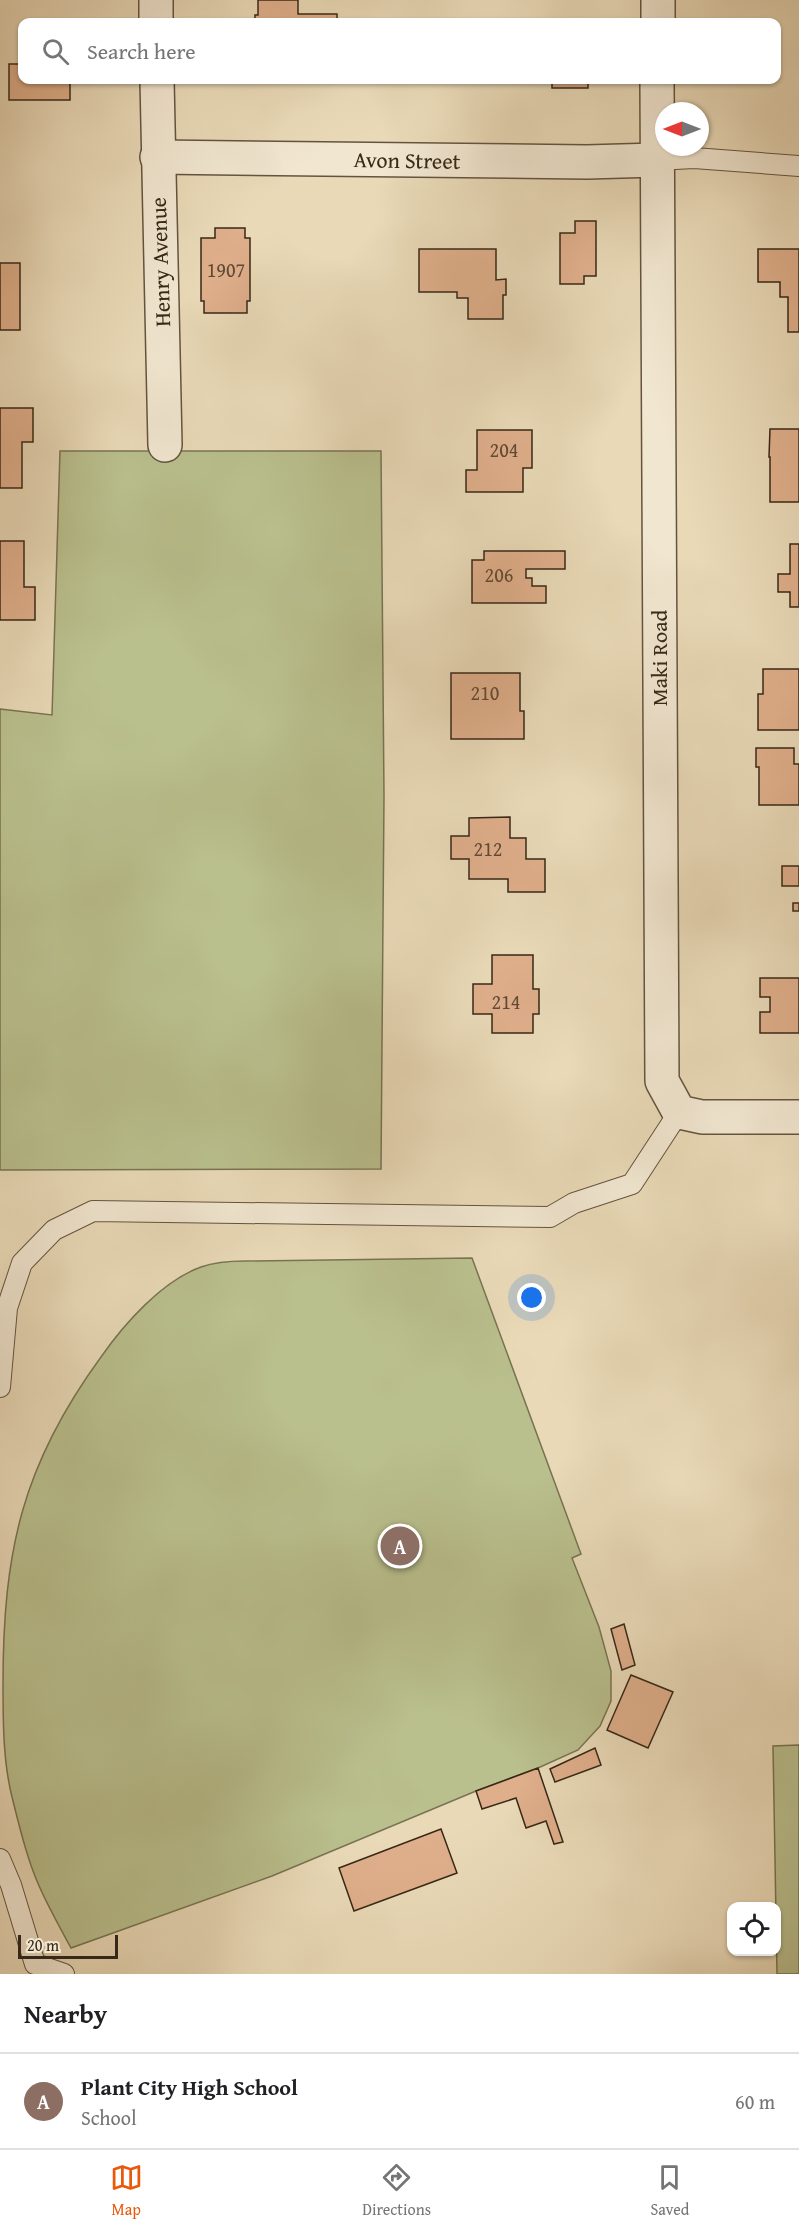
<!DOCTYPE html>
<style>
body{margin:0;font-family:"Gentium Book Plus",serif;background:#f2f2f2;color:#202124}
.controls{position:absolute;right:18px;bottom:18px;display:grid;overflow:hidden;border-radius:12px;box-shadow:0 2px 4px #0004}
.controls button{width:54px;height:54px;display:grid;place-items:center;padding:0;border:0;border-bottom:2px solid #e0e0e0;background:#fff;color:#202124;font:30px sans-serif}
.compass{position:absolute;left:655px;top:102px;width:54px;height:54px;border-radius:50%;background:#fff;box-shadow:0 2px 4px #0004;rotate:270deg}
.scale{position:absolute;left:18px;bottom:15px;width:100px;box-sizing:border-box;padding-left:6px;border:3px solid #372817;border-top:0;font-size:16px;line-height:21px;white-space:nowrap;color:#372817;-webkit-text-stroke:4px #f1e6d0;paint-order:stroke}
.you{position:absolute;left:532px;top:1298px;width:21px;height:21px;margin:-15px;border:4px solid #fff;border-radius:50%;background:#1a73e8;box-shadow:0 0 0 9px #1a73e833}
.badge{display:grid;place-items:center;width:39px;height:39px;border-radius:50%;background:#ea580c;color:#fff;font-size:20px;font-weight:700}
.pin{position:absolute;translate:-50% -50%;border:3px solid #fff;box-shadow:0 2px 6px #0006}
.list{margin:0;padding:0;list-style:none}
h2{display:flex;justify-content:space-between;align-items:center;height:78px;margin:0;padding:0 24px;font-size:26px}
h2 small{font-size:20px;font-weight:400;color:#757577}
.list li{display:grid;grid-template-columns:39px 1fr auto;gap:18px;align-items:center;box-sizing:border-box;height:96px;padding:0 24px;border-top:2px solid #e0e0e0}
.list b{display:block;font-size:22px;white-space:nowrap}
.list p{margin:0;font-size:20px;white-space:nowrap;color:#757577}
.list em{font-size:20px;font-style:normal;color:#757577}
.icon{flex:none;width:33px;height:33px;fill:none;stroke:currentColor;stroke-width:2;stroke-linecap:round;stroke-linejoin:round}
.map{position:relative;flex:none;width:799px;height:1974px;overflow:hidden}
.search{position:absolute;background:#fff;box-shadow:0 2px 4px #0004;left:18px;right:18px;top:18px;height:66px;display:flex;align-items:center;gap:15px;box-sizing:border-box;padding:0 21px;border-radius:12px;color:#757577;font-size:22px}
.sheet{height:174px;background:#fff}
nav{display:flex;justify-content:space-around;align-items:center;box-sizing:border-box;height:84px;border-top:2px solid #e0e0e0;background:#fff;font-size:16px;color:#757577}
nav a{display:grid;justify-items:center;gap:3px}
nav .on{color:#ea580c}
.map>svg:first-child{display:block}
.green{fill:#b9bf8d;stroke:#787452;stroke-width:1.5}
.building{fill:#dfaf8b;stroke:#372817;stroke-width:1.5}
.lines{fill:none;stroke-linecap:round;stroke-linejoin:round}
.service-casing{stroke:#64543f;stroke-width:22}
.minor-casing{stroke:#64543f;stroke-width:36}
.service{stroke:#f1e6d0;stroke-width:20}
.minor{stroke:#f1e6d0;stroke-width:33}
.labels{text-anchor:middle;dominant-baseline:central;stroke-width:6;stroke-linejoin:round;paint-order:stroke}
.number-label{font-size:20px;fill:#614a34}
.street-label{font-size:22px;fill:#372817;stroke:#f1e6d0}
</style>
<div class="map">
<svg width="799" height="1974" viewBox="0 0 799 1974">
<rect width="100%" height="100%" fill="#e9d9b7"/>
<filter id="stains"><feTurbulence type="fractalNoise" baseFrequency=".00333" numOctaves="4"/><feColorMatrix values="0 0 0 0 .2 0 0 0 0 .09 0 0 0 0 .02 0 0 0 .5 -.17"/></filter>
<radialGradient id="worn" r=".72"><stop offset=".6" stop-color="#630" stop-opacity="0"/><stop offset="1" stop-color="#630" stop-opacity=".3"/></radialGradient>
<!-- green -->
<g class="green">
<path d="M 60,451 L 381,451 L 384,796 L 381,1169 L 0,1170 L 0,709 L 52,715 Z"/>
<path d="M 472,1258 L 581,1554 L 572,1558 L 599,1627 L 611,1671 L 611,1701 L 600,1726 L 578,1750 L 538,1768 L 476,1791 L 272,1876 L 71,1948 C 60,1928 49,1908 40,1888 C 28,1862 20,1829 13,1801 C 3,1764 3,1722 3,1684 C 3,1552 22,1465 101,1357 C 124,1324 162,1281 201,1267 C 215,1262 230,1261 245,1261 Z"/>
<path d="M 799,1745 L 799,1974 L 777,1974 L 773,1746 Z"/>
</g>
<!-- building -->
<g class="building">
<path d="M 258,0 L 298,0 L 298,14 L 337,14 L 337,22 L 255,22 L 255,15 L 258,15 Z"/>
<path d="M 9,64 L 22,64 L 22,80 L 70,80 L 70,100 L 9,100 Z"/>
<rect x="552" y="80" width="36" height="8"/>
<path d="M 575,221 L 596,221 L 596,276 L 584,276 L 584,284 L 560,284 L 560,233 L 575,233 Z"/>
<path d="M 215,228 L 245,228 L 245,238 L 250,238 L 250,301 L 247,301 L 247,313 L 204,313 L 204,301 L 201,301 L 201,238 L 215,238 Z"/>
<path d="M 419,249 L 496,249 L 496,280 L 506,279 L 506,295 L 503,295 L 503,319 L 468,319 L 468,298 L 457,298 L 457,292 L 419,292 Z"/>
<path d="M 758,249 L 799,249 L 799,332 L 788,332 L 788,297 L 780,297 L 780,282 L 758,282 Z"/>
<rect x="0" y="263" width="20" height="67"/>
<path d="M 0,408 L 33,408 L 33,442 L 22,442 L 22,488 L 0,488 Z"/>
<path d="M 770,429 L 799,429 L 799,502 L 770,502 L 770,457 L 769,457 Z"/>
<path d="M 477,430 L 532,430 L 532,468 L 523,468 L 523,492 L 466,492 L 466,470 L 477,470 Z"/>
<path d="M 0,541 L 24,541 L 24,587 L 35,587 L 35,620 L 0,620 Z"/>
<path d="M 790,544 L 799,544 L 799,607 L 790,607 L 790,592 L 778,592 L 778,574 L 790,574 Z"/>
<path d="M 484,551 L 565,551 L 565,569 L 526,569 L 526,578 L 532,578 L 532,586 L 546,586 L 546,603 L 472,603 L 472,560 L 484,560 Z"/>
<path d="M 763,669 L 799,669 L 799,730 L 758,730 L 758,694 L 763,694 Z"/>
<path d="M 451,673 L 520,673 L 520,711 L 524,711 L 524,739 L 451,739 Z"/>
<path d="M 756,748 L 794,748 L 794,764 L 799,764 L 799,805 L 759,805 L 759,767 L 756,767 Z"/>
<path d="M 510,817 L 510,838 L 526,838 L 526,859 L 545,859 L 545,892 L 508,892 L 508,879 L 469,879 L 469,859 L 451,859 L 451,836 L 469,836 L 469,818 Z"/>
<rect x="782" y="866" width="17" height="20"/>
<rect x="793" y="903" width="6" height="8"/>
<path d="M 492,955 L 533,955 L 533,989 L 539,989 L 539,1014 L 533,1014 L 533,1033 L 492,1033 L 492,1014 L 473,1014 L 473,984 L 492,984 Z"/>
<path d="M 760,978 L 799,978 L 799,1033 L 760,1033 L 760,1012 L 770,1012 L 770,997 L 760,997 Z"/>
<path d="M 624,1624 L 635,1665 L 622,1670 L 611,1629 Z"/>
<path d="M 631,1675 L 673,1692 L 648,1748 L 607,1730 Z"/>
<path d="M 595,1748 L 601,1765 L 555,1782 L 550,1769 Z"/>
<path d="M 538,1768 L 563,1842 L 554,1844 L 546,1821 L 526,1828 L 516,1798 L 482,1809 L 476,1791 Z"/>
<path d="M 441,1829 L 457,1873 L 354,1911 L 339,1868 Z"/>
</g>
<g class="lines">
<defs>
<g id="service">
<path d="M 656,160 L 694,158 L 799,166"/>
<path d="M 0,1387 L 7,1308 L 22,1263 L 54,1230 L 93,1211 L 550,1217 L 574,1203 L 632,1184 L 679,1112"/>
<path d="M 0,1859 L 11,1885 L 35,1964 L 64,1974"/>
</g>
<g id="minor">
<path d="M 156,0 L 156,22"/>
<path d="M 658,22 L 658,0"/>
<path d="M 157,80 L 165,445"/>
<path d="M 657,80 L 662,1081 L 679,1112 L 702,1117 L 799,1117"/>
<path d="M 157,157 L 587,162 L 656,160"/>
</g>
</defs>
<!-- service casing -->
<use href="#service" class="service-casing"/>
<!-- minor casing -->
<use href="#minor" class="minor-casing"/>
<!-- service -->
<use href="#service" class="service"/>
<!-- minor -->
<use href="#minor" class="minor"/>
</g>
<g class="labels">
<!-- number labels -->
<g class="number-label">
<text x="226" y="269">1907</text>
<text x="504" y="449">204</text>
<text x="499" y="574">206</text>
<text x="485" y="692">210</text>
<text x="488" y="848">212</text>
<text x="506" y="1001">214</text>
</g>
<!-- street labels -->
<g class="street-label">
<text transform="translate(407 160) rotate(1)">Avon Street</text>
<text transform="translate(160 262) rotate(-92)">Henry Avenue</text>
<text transform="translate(659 658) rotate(-90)">Maki Road</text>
</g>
</g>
<rect width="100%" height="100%" filter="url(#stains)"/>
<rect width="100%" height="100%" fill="url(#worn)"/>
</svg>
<div class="controls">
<button><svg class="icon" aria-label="locate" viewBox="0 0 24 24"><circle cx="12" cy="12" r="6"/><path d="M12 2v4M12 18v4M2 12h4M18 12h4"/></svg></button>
</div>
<svg class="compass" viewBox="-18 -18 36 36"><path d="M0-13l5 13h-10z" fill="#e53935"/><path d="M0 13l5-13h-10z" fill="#757577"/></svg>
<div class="scale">20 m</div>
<div class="you"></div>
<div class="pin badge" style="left:400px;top:1546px;background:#8d6e63">A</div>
<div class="search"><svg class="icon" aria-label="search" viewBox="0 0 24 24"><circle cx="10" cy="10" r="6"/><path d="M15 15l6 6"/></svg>Search here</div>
</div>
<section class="sheet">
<h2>Nearby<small></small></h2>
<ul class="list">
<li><span class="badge" style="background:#8d6e63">A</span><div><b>Plant City High School</b><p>School</p></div><em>60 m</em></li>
</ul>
</section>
<nav>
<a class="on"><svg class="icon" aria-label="map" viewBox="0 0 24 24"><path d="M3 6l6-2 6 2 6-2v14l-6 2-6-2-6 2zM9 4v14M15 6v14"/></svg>Map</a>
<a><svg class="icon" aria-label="directions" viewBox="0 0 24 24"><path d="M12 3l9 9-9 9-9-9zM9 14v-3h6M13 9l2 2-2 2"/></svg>Directions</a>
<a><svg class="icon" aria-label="saved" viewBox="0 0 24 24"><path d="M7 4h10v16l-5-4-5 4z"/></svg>Saved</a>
</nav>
